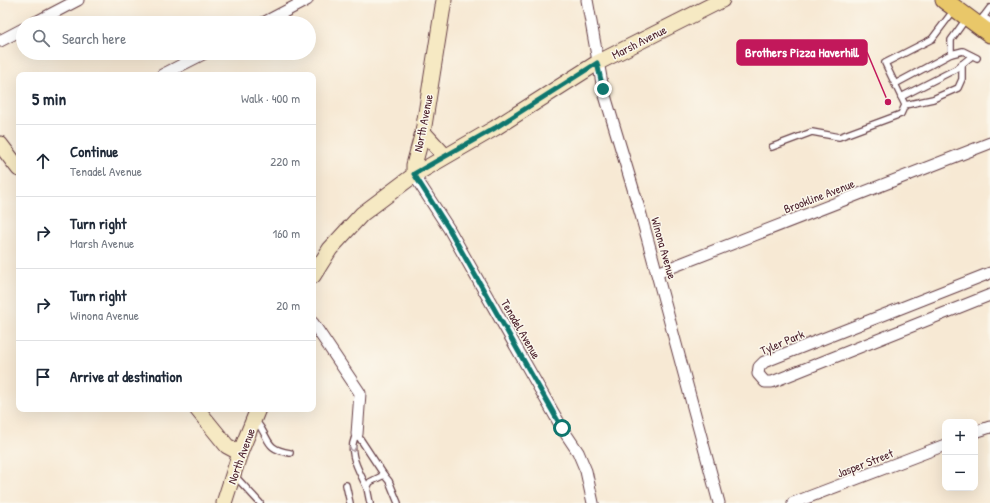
<!DOCTYPE html>
<meta charset="utf-8">
<style>
body{margin:0;font-family:"Patrick Hand",sans-serif;background:#f6f6f7;color:#1f2937}
.controls{position:absolute;right:12px;bottom:12px;display:grid;overflow:hidden;border-radius:8px;box-shadow:0 4px 16px #0002}
.controls button{width:36px;height:36px;display:grid;place-items:center;padding:0;border:0;border-bottom:1px solid #e0e1e3;background:#fff;color:#1f2937;font:20px sans-serif}
.stop{position:absolute;width:12px;height:12px;margin:-9px;border:3px solid #0f766e;border-radius:50%;background:#fff}
.stop.end{background:#0f766e;border-color:#fff;box-shadow:0 1px 4px #0008}
.list{margin:0;padding:0;list-style:none}
h2{display:flex;justify-content:space-between;align-items:center;height:52px;margin:0;padding:0 16px;font-size:17px}
h2 small{font-size:13px;font-weight:400;color:#747a83}
.list li{display:grid;grid-template-columns:26px 1fr auto;gap:12px;align-items:center;box-sizing:border-box;height:72px;padding:0 16px;border-top:1px solid #e0e1e3}
.list b{display:block;font-size:15px;white-space:nowrap}
.list p{margin:0;font-size:13px;white-space:nowrap;color:#747a83}
.list em{font-size:13px;font-style:normal;color:#747a83}
.icon{flex:none;width:22px;height:22px;fill:none;stroke:currentColor;stroke-width:2;stroke-linecap:round;stroke-linejoin:round}
.map{position:relative;flex:none;width:990px;height:503px;overflow:hidden}
.search{position:absolute;background:#fff;box-shadow:0 4px 16px #0002;left:16px;top:16px;width:300px;height:44px;display:flex;align-items:center;gap:10px;box-sizing:border-box;padding:0 14px;border-radius:22px;color:#747a83;font-size:15px}
.panel{position:absolute;background:#fff;box-shadow:0 4px 16px #0002;left:16px;top:72px;width:300px;height:340px;border-radius:8px}
.map>svg:first-child{display:block}
.lines{fill:none;stroke-linecap:round;stroke-linejoin:round}
.service-casing{stroke:#643d44;stroke-width:8}
.minor-casing{stroke:#643d44;stroke-width:13}
.secondary-casing{stroke:#643d44;stroke-width:17}
.primary-casing{stroke:#643d44;stroke-width:19}
.service{stroke:#fff;stroke-width:5.5}
.minor{stroke:#fff;stroke-width:11}
.secondary{stroke:#f6e9c3;stroke-width:15}
.primary{stroke:#e9c769;stroke-width:17}
.oneway{stroke:#ae9aa0}
.route{stroke:#0f766e;stroke-width:5}
.labels{text-anchor:middle;dominant-baseline:central;stroke-width:3;stroke-linejoin:round;paint-order:stroke}
.street-label{font-size:12px;fill:#4a1f2b;stroke:#fbf7ec}
.leader{fill:none;stroke:#c2185b;stroke-width:1.5}
.callout-dot{fill:#c2185b;stroke:#fbf7ec;stroke-width:1.5}
.callout{fill:#c2185b;stroke:#c2185b;stroke-width:1.5}
.callout-label{font-size:13px;text-anchor:middle;font-weight:bold;fill:#fff}
</style>
<div class="map">
<svg width="990" height="503" viewBox="0 0 990 503">
<rect width="100%" height="100%" fill="#fbf7ec"/>
<filter id="ink" filterUnits="userSpaceOnUse"><feTurbulence type="fractalNoise" baseFrequency=".025" numOctaves="2"/><feDisplacementMap in="SourceGraphic" scale="8" xChannelSelector="R" yChannelSelector="G"/><feConvolveMatrix kernelMatrix="1 2 1 2 8 2 1 2 1" color-interpolation-filters="sRGB"/></filter>
<filter id="wash" filterUnits="userSpaceOnUse"><feTurbulence type="fractalNoise" baseFrequency=".012" numOctaves="4" result="noise"/><feDisplacementMap in="SourceGraphic" scale="16" xChannelSelector="R" yChannelSelector="G"/><feGaussianBlur stdDeviation="0.9" result="paint"/><feColorMatrix in="noise" values="0 0 0 0 0 0 0 0 0 0 0 0 0 0 0 0 0 1.4 0 .05"/><feComposite in="paint" operator="in"/></filter>
<g filter="url(#wash)">
<rect width="100%" height="100%" fill="#f7e9d4"/>
</g>
<g filter="url(#ink)">
<g class="lines">
<defs>
<g id="service">
<path d="M 983,17 L 990,21"/>
<path d="M 978,24 L 990,8"/>
<path d="M 951,54 L 963,51 L 977,58"/>
<path d="M 895,84 L 951,54 L 951,40 L 966,19"/>
<path d="M 901,97 L 956,69 L 972,56"/>
<path d="M 905,105 L 933,99 L 958,88 L 962,79 L 962,64"/>
<path d="M 772,147 L 812,132 L 839,137 L 901,114 L 905,105 L 885,63 L 932,39 L 954,10"/>
<path d="M 256,421 C 271,439 264,449 290,453"/>
<path d="M 235,476 L 260,503"/>
<path d="M 346,485 L 350,503"/>
<path d="M 367,488 C 360,472 345,450 357,434 L 384,475"/>
<path d="M 370,503 L 367,488 L 370,482 L 384,475 L 389,481 L 398,503"/>
</g>
<g id="minor">
<path d="M 587,0 L 603,89 L 641,215 L 719,503"/>
<path d="M 34,23 L 78,0"/>
<path d="M 263,23 L 307,0"/>
<path d="M 0,41 L 23,29"/>
<path d="M 162,75 L 205,53"/>
<path d="M 414,175 L 449,229 L 562,428 L 578,452 L 586,471 L 593,503"/>
<path d="M 657,273 L 990,143"/>
<path d="M 990,273 L 764,362 L 759,367 L 758,374 L 765,382 L 772,382 L 990,295"/>
<path d="M 313,323 L 360,393 L 357,434"/>
<path d="M 975,432 L 990,427"/>
<path d="M 793,503 L 945,445"/>
</g>
<g id="secondary">
<path d="M 423,132 L 445,156"/>
<path d="M 0,144 L 19,169"/>
<path d="M 414,175 L 495,128 L 597,63 L 722,0"/>
<path d="M 313,276 L 330,249 L 362,214 L 414,175 L 414,165 L 423,132 L 444,0"/>
<path d="M 197,409 L 227,446 L 240,453"/>
<path d="M 224,503 L 240,453 L 258,409"/>
</g>
<path id="primary" d="M 944,0 L 990,34"/>
</defs>
<!-- service casing -->
<use href="#service" class="service-casing"/>
<!-- minor casing -->
<use href="#minor" class="minor-casing"/>
<!-- secondary casing -->
<use href="#secondary" class="secondary-casing"/>
<!-- primary casing -->
<use href="#primary" class="primary-casing"/>
<!-- service -->
<use href="#service" class="service"/>
<!-- minor -->
<use href="#minor" class="minor"/>
<!-- secondary -->
<use href="#secondary" class="secondary"/>
<!-- primary -->
<use href="#primary" class="primary"/>
</g>
<!-- one-way arrows -->
<defs><path id="oneway-chevron" d="M-2-3.5L2.5 0L-2 3.5" fill="none" stroke-width="1.6" stroke-linecap="round" stroke-linejoin="round"/></defs>
<use class="oneway" href="#oneway-chevron" transform="translate(353 449) rotate(82)"/>
</g>
<g class="lines" filter="url(#ink)">
<!-- route -->
<path class="route" d="M 562,428 L 449,229 L 414,174 L 495,128 L 597,63 L 603,89"/>
</g>
<g class="labels">
<!-- street labels -->
<g class="street-label">
<text transform="translate(639 42) rotate(-27)">Marsh Avenue</text>
<text transform="translate(423 123) rotate(-79)">North Avenue</text>
<text transform="translate(819 196) rotate(-21)">Brookline Avenue</text>
<text transform="translate(664 248) rotate(74)">Winona Avenue</text>
<text transform="translate(521 329) rotate(60)">Tenadel Avenue</text>
<text transform="translate(782 342) rotate(-23)">Tyler Park</text>
<text transform="translate(241 456) rotate(-70)">North Avenue</text>
<text transform="translate(865 463) rotate(-21)">Jasper Street</text>
</g>
</g>
<!-- callouts -->
<path class="leader" d="M888 102L867 52"/>
<circle class="callout-dot" cx="888" cy="102" r="4"/>
<rect class="callout" x="737" y="40" width="130" height="25" rx="4"/>
<g class="callout-label">
<text x="802" y="57">Brothers Pizza Haverhill</text>
</g>
</svg>
<div class="controls">
<button>+</button>
<button>−</button>
</div>
<div class="stop" style="left:562px;top:428px"></div>
<div class="stop end" style="left:603px;top:89px"></div>
<div class="search"><svg class="icon" aria-label="search" viewBox="0 0 24 24"><circle cx="10" cy="10" r="6"/><path d="M15 15l6 6"/></svg>Search here</div>
<section class="panel">
<h2>5 min<small>Walk · 400 m</small></h2>
<ul class="list">
<li><svg class="icon" aria-label="ahead" viewBox="0 0 24 24"><path d="M12 20V5M6 11l6-6 6 6"/></svg><div><b>Continue</b><p>Tenadel Avenue</p></div><em>220 m</em></li>
<li><svg class="icon" aria-label="right" viewBox="0 0 24 24"><path d="M7 20v-9h11M14 6l5 5-5 5"/></svg><div><b>Turn right</b><p>Marsh Avenue</p></div><em>160 m</em></li>
<li><svg class="icon" aria-label="right" viewBox="0 0 24 24"><path d="M7 20v-9h11M14 6l5 5-5 5"/></svg><div><b>Turn right</b><p>Winona Avenue</p></div><em>20 m</em></li>
<li><svg class="icon" aria-label="arrive" viewBox="0 0 24 24"><path d="M6 21V4h12l-3 4 3 4H6"/></svg><div><b>Arrive at destination</b></div></li>
</ul>
</section>
</div>
